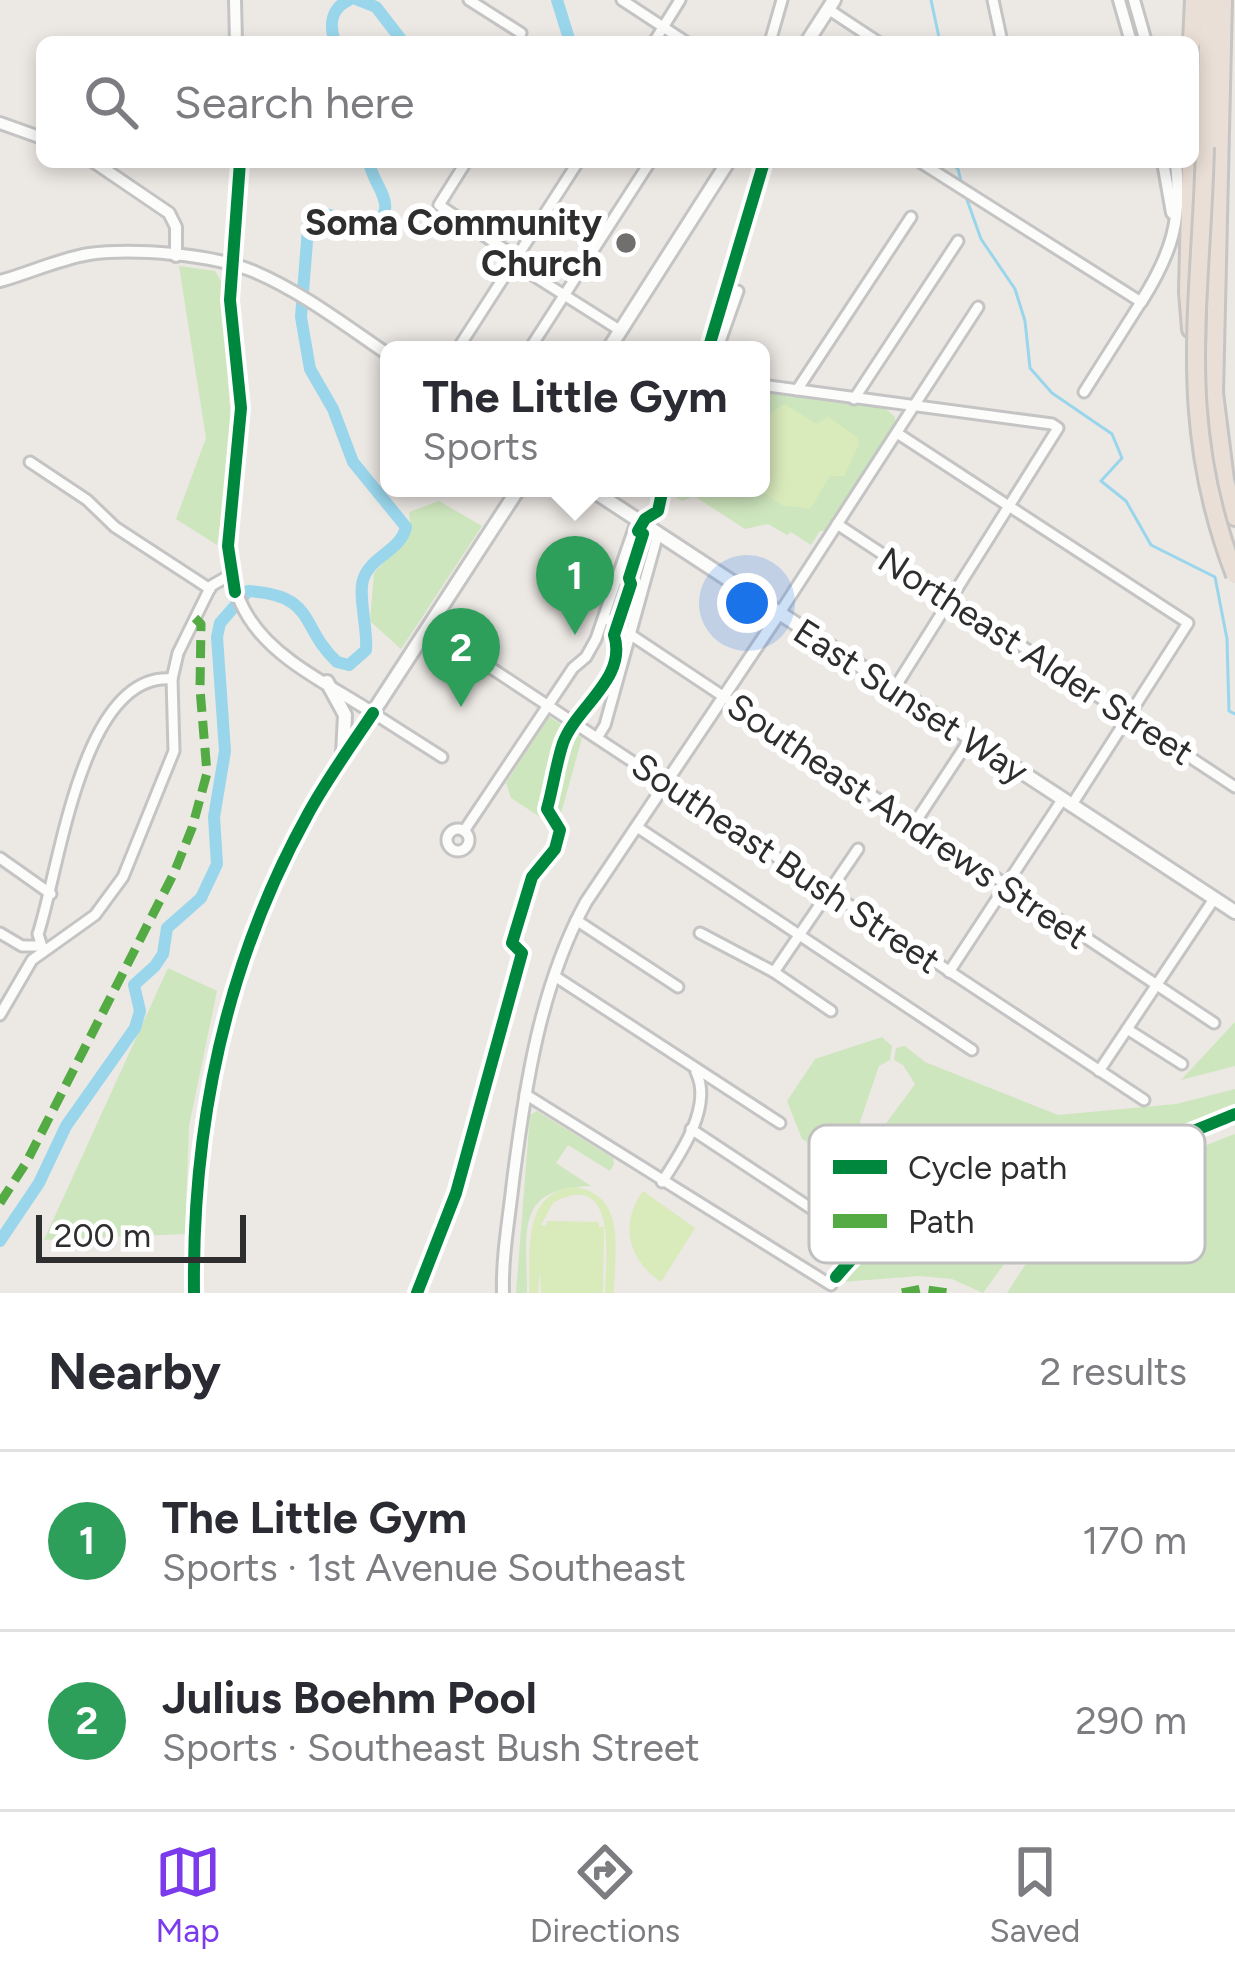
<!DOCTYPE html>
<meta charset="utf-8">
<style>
body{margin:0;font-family:Figtree,sans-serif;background:#f7f7f7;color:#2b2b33}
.scale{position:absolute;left:36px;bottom:30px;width:210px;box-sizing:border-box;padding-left:12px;border:6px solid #2e2e2e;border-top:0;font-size:33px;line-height:42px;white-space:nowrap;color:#2e2e2e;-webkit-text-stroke:9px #fff;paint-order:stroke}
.you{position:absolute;left:747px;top:603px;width:42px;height:42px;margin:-30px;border:9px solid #fff;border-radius:50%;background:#1a73e8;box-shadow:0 0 0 18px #1a73e833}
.badge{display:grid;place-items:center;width:78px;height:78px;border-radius:50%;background:#7c3aed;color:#fff;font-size:39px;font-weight:700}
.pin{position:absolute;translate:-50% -99px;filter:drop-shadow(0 3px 6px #0008)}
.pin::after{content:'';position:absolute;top:63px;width:42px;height:36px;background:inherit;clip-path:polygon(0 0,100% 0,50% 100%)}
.popup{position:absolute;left:380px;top:341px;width:390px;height:156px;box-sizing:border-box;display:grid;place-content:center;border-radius:18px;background:#fff;filter:drop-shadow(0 3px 9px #0005);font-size:39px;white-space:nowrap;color:#7c7c81}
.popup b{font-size:45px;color:#2b2b33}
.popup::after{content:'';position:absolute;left:50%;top:100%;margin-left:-24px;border:24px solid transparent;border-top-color:#fff}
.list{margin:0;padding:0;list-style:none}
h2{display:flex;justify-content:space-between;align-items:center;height:156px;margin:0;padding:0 48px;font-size:51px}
h2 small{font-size:39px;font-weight:400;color:#7c7c81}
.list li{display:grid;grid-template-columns:78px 1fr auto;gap:36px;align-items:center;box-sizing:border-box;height:180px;padding:0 48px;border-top:3px solid #e1e1e2}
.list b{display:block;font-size:45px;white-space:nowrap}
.list p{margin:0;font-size:39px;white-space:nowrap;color:#7c7c81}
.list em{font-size:39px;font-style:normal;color:#7c7c81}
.icon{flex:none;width:66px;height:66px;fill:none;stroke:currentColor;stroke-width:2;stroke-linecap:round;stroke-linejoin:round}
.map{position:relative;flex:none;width:1235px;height:1293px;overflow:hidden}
.search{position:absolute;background:#fff;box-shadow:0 6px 18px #0003;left:36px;right:36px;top:36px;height:132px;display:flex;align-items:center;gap:30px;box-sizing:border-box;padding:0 42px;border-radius:18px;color:#7c7c81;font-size:45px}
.sheet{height:516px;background:#fff}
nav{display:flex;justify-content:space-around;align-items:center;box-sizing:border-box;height:168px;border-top:3px solid #e1e1e2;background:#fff;font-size:33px;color:#7c7c81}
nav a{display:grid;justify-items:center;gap:6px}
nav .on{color:#7c3aed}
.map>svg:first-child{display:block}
.green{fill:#cee6be}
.pitch{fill:#d9eabb}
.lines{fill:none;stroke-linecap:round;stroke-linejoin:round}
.stream{stroke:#99d6ec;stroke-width:3}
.river{stroke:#99d6ec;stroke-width:12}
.minor-casing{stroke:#c5c4c5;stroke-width:15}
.tertiary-casing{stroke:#c5c4c5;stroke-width:16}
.secondary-casing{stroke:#c5c4c5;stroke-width:18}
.motorway-casing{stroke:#c6c5c4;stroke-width:22}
.minor{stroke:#fcfcfb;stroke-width:9}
.tertiary{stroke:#fcfcfb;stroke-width:10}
.secondary{stroke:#fcfcfb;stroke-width:12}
.motorway{stroke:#eadfd6;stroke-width:16}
.motorway-bridge-casing{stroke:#c6c5c4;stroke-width:22;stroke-linecap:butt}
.motorway-bridge{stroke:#eadfd6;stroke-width:16}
.quiet{stroke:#54ab44;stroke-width:9;stroke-dasharray:18 9;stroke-linecap:butt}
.cycleway-casing{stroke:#fff;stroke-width:20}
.cycleway{stroke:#00873e;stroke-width:12}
.poi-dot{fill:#706f6e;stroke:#fff;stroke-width:4.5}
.labels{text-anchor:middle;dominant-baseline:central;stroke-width:12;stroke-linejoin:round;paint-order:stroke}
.poi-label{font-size:36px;font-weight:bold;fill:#2e2e2e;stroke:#fff;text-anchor:end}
.street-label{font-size:36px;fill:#2e2e2e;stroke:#fff}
.key{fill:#fff;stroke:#c0c0c0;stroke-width:3}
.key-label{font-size:33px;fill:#2e2e2e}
</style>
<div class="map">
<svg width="1235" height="1293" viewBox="0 0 1235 1293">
<rect width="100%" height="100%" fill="#ece8e4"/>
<!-- green -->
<g class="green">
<path d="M 179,266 L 215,271 L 221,281 L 231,424 L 229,466 L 217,545 L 176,519 L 206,438 Z"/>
<path d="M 761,387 L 885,408 L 895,417 L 895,428 L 827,531 L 820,531 L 811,545 L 791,532 L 787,535 L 768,524 L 745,529 L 694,496 L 682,501 L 661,488 L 761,488 Z"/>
<path d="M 439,501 L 482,526 L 401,649 L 370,621 L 374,573 L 411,533 L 409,512 Z"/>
<path d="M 548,716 L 582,738 L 557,828 L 511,798 L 506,783 Z"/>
<path d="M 168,968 L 217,991 L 189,1126 L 185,1234 L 44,1240 Z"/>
<path d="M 1235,1022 L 1235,1066 L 1181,1080 Z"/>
<path d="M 882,1037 L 892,1046 L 890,1060 L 879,1066 L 860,1122 L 871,1144 L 915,1084 L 903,1065 L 894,1060 L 896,1048 L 905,1046 L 925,1062 L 1058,1115 L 1176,1104 L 1235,1089 L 1235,1108 L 1183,1132 L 1128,1144 L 1034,1156 L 963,1173 L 883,1217 L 867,1184 L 842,1162 L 802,1139 L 787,1101 L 815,1059 Z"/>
<path d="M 537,1111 L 613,1158 L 614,1164 L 610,1171 L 568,1145 L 556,1163 L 591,1186 C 514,1188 527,1230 527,1293 L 516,1293 L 530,1115 Z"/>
<path d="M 1235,1134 L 1235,1293 L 1007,1293 L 1036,1248 L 1017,1215 L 995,1225 L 985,1243 L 1007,1260 L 983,1293 L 952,1279 L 919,1276 L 842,1282 C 891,1233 949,1185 1018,1166 C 1067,1153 1124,1166 1174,1155 C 1195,1151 1215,1141 1235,1134 Z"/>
</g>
<!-- pitch -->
<g class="pitch">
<path d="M 784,404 L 817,424 L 828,417 L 857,437 L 859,444 L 844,476 L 830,476 L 810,509 L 781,505 L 758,488 L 761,488 L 761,420 Z"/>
<path d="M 575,1187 C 628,1196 614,1252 614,1293 L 605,1293 C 606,1259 618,1167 553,1203 L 541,1225 L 546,1226 L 547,1221 L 599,1222 L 599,1227 L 604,1227 L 603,1293 L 541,1293 L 540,1271 L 538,1293 L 529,1293 C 531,1252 521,1192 575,1187 Z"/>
<path d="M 643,1191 L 695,1228 L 661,1282 C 628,1260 619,1224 643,1191 Z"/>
</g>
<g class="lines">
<!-- stream -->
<g class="stream">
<path d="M 931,0 L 940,42"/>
<path d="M 950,162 L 958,169 L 961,181"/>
<path d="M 966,197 L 981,239 L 1015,289 L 1025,321 L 1030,368 L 1052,393 L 1112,434 L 1122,458 L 1101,481 L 1126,501 L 1151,545 L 1215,577 L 1227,639 L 1229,711 L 1235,714"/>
</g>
<!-- river -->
<g class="river">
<path d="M 358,0 L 376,7 L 403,42"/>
<path d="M 557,0 L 570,42"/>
<path d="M 335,42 C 329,25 331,8 349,0"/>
<path d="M 0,1241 L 39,1183 L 66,1126 L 135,1028 L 140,1011 L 134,985 L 155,966 L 163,954 L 167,928 L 201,898 L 217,864 L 214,817 L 225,751 L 217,637 L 220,623 L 248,591 C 317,595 299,627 337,662 L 349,665 L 366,650 C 368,630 358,596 363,580 C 370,556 401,551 406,527 L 353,462 L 333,409 L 310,369 L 301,317 L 309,216 L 316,211 L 370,227 C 403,208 373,187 369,162"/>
</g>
<defs>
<g id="minor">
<path d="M 469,0 L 521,33"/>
<path d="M 622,0 L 686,42"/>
<path d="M 993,0 L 1002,42"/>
<path d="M 828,9 L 878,42"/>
<path d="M 654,42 L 680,0"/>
<path d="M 770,42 L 782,0"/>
<path d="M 466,162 L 439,205 L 510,253 L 520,267 L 621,331"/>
<path d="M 920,162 L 1141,302 L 1084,392"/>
<path d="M 457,350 L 578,162"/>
<path d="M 529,350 L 650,162"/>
<path d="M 717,350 L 738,291"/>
<path d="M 761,385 L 1052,424 L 1058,428 L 894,689"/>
<path d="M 797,390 L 911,217"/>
<path d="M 854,399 L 958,241"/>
<path d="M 897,433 L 1188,623 L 1071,806"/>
<path d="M 30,462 L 87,500 L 115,527 L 210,589"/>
<path d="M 837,524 L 1235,787"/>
<path d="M 779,614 L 978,307"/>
<path d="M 604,617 L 1214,1023"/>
<path d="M 429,627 L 1144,1100"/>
<path d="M 373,713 L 442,757"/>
<path d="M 597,738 L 605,725 L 658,534"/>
<path d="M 914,824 L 970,739"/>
<path d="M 637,827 L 972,1050"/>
<circle cx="458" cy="840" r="11"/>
<path d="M 464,831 L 573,668 L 586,657 L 596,639 L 637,520"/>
<path d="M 0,858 L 51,894"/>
<path d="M 576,920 L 678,987"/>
<path d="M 0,933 L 22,946 L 39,946"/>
<path d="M 700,933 L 774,972 L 831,1011"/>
<path d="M 43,950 L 38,934 C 59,872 81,671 172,679"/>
<path d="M 774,972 L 858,849"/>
<path d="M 949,972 L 1062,800"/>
<path d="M 556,977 L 780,1123"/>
<path d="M 0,1015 L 32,960 L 95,915 L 123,877 L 174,751 L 172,679 L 178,653 L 211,586 L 230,575"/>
<path d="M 1127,1029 L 1182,1064"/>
<path d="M 1099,1071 L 1214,899"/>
<path d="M 525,1094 L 831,1285"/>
<path d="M 691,1129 L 815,1211"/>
<path d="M 662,1182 C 681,1153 713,1106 696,1072"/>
</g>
<g id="tertiary">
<path d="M 235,0 L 236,42"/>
<path d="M 1119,0 L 1131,42"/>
<path d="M 1134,0 L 1146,42"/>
<path d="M 0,123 L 42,138"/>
<path d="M 94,162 L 169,213 L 176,227 L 176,256"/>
<path d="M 240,162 C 241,208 231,254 230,300 C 229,337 241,373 241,410 C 240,479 209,556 249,618 C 276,661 332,686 373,713"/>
<path d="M 1163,162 L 1172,213"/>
<path d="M 0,281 C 29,273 59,259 89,254 C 134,248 213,254 255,272 C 302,292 346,326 389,355"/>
<path d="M 1141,302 C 1172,253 1182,220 1176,162"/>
<path d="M 503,1293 C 502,1255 509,1219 513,1181 C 525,1087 540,986 586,902 L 779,614"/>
</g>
<g id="secondary">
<path d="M 807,42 L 834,0"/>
<path d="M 608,350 L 728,162"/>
<path d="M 589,488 L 1235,912"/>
<path d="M 327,682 L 345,715 L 343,754"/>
<path d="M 194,1293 C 192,1144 218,1002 281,867 C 308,809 344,757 379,703 C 426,631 472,559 519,488"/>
</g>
<g id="motorway">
<path d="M 1223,0 L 1214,393 L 1225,480 L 1235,517"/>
<path d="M 1192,42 L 1194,0"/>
<path d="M 1205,147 L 1209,0"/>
<path d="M 1191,329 L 1188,292 L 1191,162"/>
</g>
</defs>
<!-- minor casing -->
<use href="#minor" class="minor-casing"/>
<!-- tertiary casing -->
<use href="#tertiary" class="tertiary-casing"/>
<!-- secondary casing -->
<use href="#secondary" class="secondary-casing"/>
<!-- motorway casing -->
<use href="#motorway" class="motorway-casing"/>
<!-- minor -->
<use href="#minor" class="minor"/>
<!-- tertiary -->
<use href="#tertiary" class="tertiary"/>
<!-- secondary -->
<use href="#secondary" class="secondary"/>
<!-- motorway -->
<use href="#motorway" class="motorway"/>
<defs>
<path id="motorway-bridge" d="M 1205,147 C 1201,306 1175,419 1235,575"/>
</defs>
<!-- motorway-bridge casing -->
<use href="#motorway-bridge" class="motorway-bridge-casing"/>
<!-- motorway-bridge -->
<use href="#motorway-bridge" class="motorway-bridge"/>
<!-- quiet -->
<g class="quiet">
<path d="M 0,1203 L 26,1163 L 174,873 L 192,828 L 207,773 L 200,689 L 201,624 L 195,618"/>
<path d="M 902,1293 L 921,1289 L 948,1293"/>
</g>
<defs>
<g id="cycleway">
<path d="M 708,350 L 764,162"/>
<path d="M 235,592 L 228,546 L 241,408 L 230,300 L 240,162"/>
<path d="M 836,1277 C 889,1214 954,1167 1037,1156 C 1076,1150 1118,1151 1157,1143 C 1183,1137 1210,1124 1235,1114"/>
<path d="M 194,1293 C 192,1125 226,962 308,814 C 327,779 351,746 373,713"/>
<path d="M 417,1293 L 456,1193 L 522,953 L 512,943 L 532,877 L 555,849 L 560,830 L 547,809 C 553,788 556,764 563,743 C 576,707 628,678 614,635 L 631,584 L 629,578 L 643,534 L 638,531 L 645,519 L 658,511 L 663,488"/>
</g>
</defs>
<!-- cycleway casing -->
<use href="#cycleway" class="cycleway-casing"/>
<!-- cycleway -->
<use href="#cycleway" class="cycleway"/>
</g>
<!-- markers -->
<circle class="poi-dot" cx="626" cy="243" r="12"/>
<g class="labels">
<!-- poi labels -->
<g class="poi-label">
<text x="602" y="222">Soma Community<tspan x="602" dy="41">Church</tspan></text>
</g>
<!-- street labels -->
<g class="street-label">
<text transform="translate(1036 656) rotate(33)">Northeast Alder Street</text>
<text transform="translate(911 701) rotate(33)">East Sunset Way</text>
<text transform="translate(908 821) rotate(34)">Southeast Andrews Street</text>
<text transform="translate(786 863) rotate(34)">Southeast Bush Street</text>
</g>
</g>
<!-- legend -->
<rect x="809" y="1125" width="396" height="138" rx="18" class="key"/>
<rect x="833" y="1160" width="54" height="14" fill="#00873e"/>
<rect x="833" y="1214" width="54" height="14" fill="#54ab44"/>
<g class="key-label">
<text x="908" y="1179">Cycle path</text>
<text x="908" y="1233">Path</text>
</g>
</svg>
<div class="scale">200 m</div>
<div class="you"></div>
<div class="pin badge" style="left:575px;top:635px;background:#2e9e5b">1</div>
<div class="popup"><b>The Little Gym</b>Sports</div>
<div class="pin badge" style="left:461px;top:707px;background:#2e9e5b">2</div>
<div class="search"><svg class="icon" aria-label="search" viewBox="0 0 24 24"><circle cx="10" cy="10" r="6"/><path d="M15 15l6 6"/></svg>Search here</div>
</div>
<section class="sheet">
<h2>Nearby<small>2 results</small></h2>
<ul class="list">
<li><span class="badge" style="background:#2e9e5b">1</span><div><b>The Little Gym</b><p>Sports · 1st Avenue Southeast</p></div><em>170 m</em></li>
<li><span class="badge" style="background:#2e9e5b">2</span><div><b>Julius Boehm Pool</b><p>Sports · Southeast Bush Street</p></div><em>290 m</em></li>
</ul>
</section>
<nav>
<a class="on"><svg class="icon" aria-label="map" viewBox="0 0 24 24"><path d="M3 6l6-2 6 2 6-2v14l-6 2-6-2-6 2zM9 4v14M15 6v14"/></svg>Map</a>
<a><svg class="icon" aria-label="directions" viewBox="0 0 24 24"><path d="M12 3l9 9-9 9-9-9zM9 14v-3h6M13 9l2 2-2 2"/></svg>Directions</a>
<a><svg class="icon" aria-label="saved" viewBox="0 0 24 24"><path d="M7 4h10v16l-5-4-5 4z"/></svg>Saved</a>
</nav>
